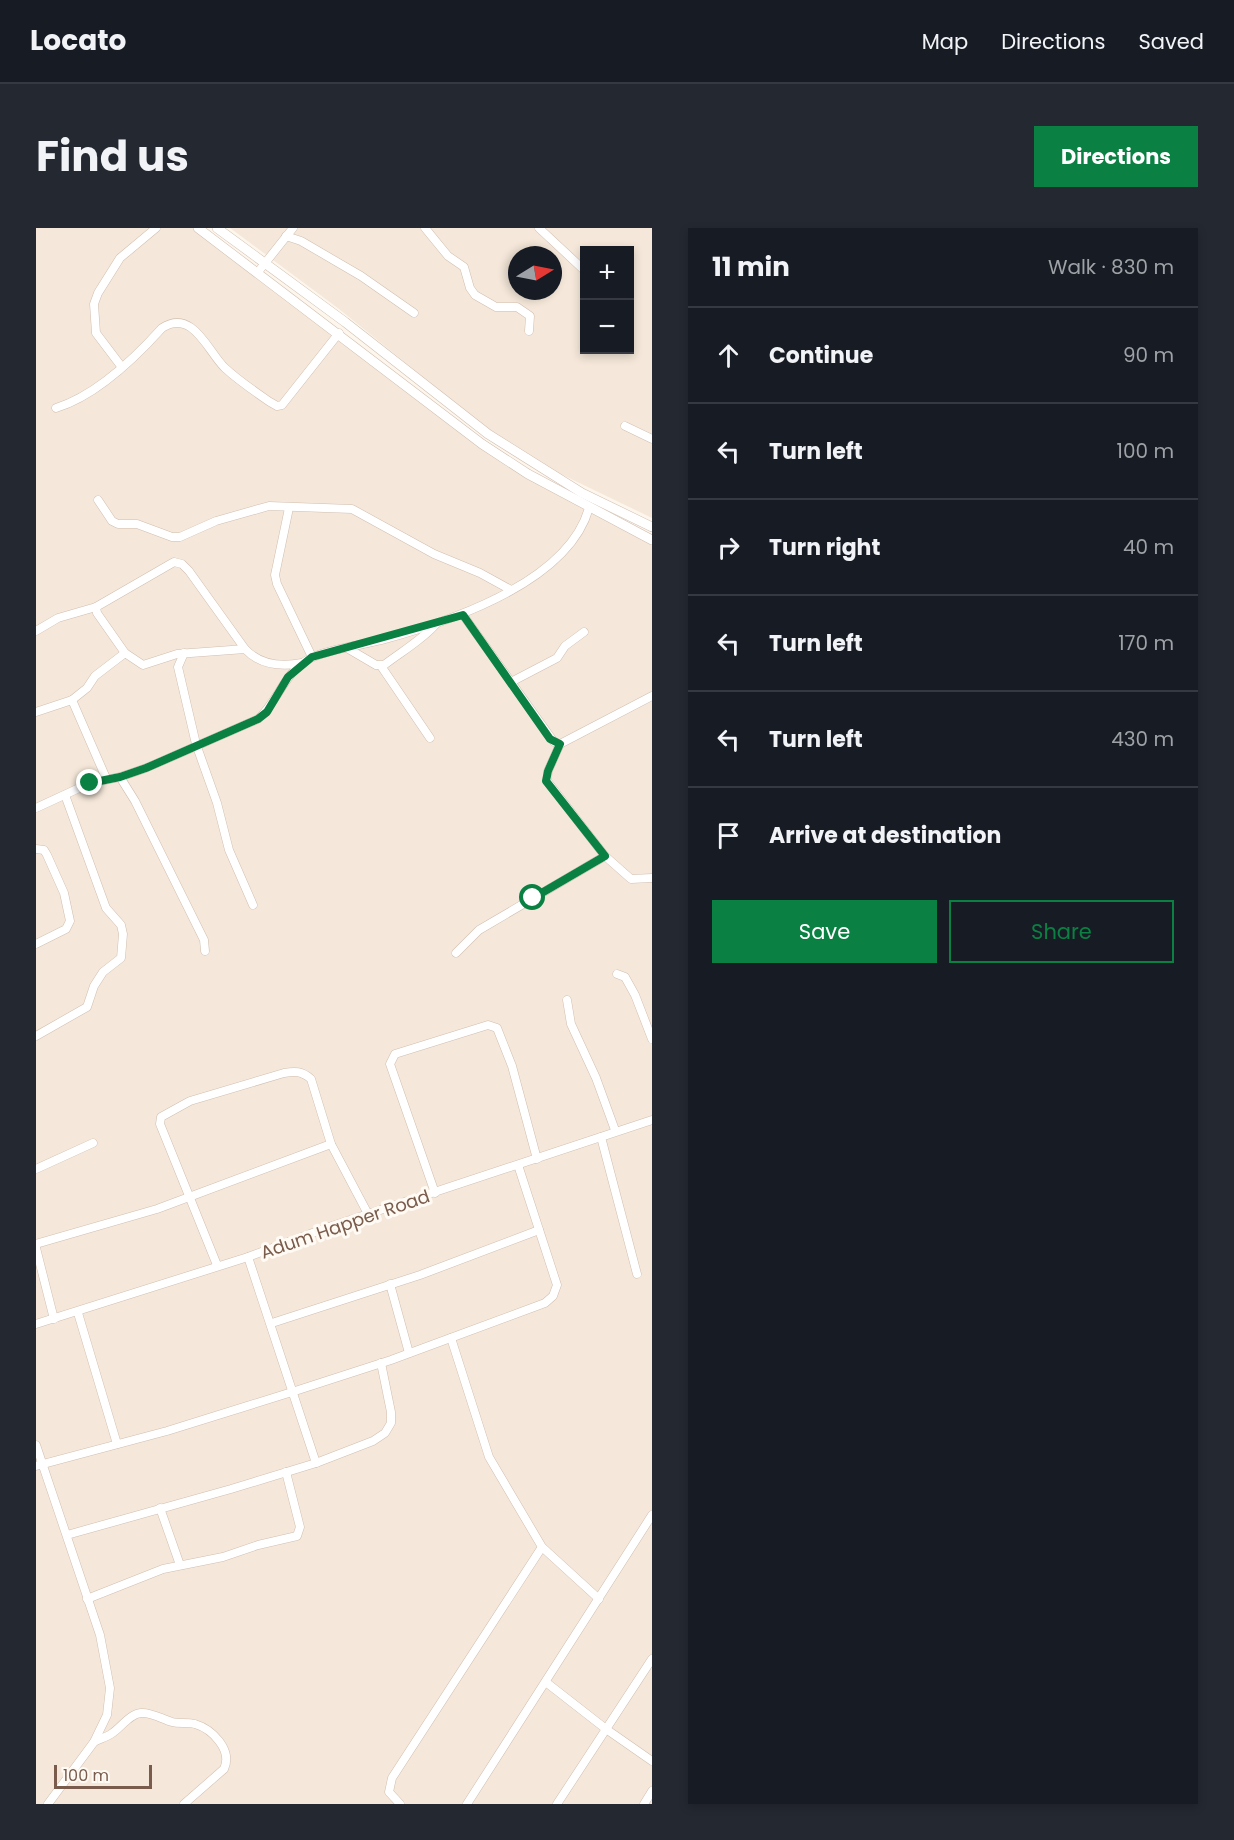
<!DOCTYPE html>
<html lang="en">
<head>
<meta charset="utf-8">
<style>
  :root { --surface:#171b24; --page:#242831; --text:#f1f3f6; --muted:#9ea1a6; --line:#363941; --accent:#0b8043 }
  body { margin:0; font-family:Poppins,sans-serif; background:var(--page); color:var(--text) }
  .controls { position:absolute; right:18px; top:18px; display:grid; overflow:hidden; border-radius:0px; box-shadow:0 3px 9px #0003 }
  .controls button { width:54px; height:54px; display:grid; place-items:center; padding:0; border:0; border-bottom:2px solid var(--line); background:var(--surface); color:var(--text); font:30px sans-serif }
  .compass { position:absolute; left:472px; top:18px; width:54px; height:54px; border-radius:50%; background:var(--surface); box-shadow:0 3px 9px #0003; rotate:80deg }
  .scale { position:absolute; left:18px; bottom:15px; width:98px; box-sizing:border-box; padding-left:6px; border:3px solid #7a5c4d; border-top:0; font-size:16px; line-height:21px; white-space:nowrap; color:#7a5c4d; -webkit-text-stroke:4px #fffaf3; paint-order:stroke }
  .stop { position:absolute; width:18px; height:18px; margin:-14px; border:4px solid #0b8043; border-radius:50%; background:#fff }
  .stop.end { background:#0b8043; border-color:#fff; box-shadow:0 2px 6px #0008 }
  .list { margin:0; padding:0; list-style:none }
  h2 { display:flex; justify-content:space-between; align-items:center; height:78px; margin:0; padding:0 24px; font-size:26px }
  h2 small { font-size:20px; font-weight:400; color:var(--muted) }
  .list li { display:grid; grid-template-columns:39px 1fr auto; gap:18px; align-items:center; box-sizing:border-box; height:96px; padding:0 24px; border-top:2px solid var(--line) }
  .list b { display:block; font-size:22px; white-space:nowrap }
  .list em { font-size:20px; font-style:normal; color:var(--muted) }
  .actions { display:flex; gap:12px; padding:18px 24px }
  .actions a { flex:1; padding:14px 0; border:2px solid var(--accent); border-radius:0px; text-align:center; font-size:21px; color:var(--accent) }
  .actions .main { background:var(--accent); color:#fff }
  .icon { flex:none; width:33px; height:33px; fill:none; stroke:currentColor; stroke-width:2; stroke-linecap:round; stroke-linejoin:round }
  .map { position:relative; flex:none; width:616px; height:1576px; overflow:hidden; border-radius:0px }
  header { display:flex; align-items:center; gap:36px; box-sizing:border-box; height:84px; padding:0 30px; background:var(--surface); border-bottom:2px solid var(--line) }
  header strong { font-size:28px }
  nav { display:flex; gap:33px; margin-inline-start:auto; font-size:21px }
  .intro { display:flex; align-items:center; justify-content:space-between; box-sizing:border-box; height:144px; padding:0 36px }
  h1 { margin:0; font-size:42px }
  .button { padding:15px 27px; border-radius:0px; background:var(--accent); color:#fff; font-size:21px; font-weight:700 }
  main { display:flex; gap:36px; padding:0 36px }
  aside { flex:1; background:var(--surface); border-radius:0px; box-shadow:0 3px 9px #0003 }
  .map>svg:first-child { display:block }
  .residential { fill:#f5e8da; fill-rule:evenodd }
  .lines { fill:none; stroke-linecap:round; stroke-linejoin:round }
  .minor-casing { stroke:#d1beb0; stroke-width:9 }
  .tertiary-casing { stroke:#d1beb0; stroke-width:10 }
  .minor { stroke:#fff; stroke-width:8 }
  .tertiary { stroke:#fff; stroke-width:9 }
  .route { stroke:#0b8043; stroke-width:8 }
  .labels { text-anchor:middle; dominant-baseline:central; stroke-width:6; stroke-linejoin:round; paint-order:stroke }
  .street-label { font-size:18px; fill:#7a5c4d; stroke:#fffaf3 }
</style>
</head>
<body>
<header>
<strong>Locato</strong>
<nav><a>Map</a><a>Directions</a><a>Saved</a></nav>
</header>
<div class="intro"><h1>Find us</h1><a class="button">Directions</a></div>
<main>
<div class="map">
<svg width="616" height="1576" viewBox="0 0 616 1576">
  <rect width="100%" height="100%" fill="#fdf6ec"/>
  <g class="residential">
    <path d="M0,0h157l289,221 44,28 126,63v1264h-616z"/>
    <path d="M194,0h422v290l-112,-54 -44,-28 -157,-127zM548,22h46v100h-46zM481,27h36v36h-36z"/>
  </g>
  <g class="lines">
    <defs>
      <g id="minor">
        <path d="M389,0l23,28 16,11 6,21 5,7 21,12h21l13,9 -1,15"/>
        <path d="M503,0l45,42"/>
        <path d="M250,8l15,5 60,35 53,37"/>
        <path d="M222,44l35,-44"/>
        <path d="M85,138l-25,-33 -2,-29 4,-11 22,-35 36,-30"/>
        <path d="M20,180c39,-12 79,-50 106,-80 31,-20 46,24 63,40 14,13 29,23 45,34l7,4 5,-1 57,-72"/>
        <path d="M589,198l27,13"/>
        <path d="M62,272l14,21 6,3h19l35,13h8l36,-16 53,-15 83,3 82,45 46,19 31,17"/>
        <path d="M253,280l-14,67 2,9 35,73"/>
        <path d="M427,387l91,127 6,2 92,-48"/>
        <path d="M0,403l22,-13 38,-11"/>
        <path d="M311,420l29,17h8c17,-13 38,-25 52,-41"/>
        <path d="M89,425l-28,-40 -1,-6 78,-45 8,2 7,7 56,78"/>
        <path d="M148,425l-6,14 18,77 21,59 12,47 24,55"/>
        <path d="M345,438l49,72"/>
        <path d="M475,454l46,-24 8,-12 19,-14"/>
        <path d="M36,472l34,78"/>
        <path d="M0,484l36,-12 15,-12 8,-12 30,-23 18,12 34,-11 68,-5c15,16 36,18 57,14"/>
        <path d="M524,516l-12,27 -1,10 58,75"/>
        <path d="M84,549l15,24 69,139 1,11"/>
        <path d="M0,580l54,-25 30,-6 26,-9 112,-49c20,-17 27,-49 53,-61 21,-10 48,-12 71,-18 66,-18 186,-57 207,-132"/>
        <path d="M0,621l8,1 3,5 17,38 6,28 -4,8 -30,15"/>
        <path d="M420,725l23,-23 126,-74 26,23 21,-1"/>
        <path d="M581,746l8,3 10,18 17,44"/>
        <path d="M531,772l4,24 25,54 19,52"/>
        <path d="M0,808l51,-29 7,-21 9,-14 18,-14 2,-24 -2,-9 -15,-17 -41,-113"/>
        <path d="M565,909l36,137"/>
        <path d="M0,941l57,-26"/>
        <path d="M399,965l-45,-129 5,-10 93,-29 9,3 15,38 25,93"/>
        <path d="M0,1016l121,-35 174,-65"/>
        <path d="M0,1020l18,71"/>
        <path d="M212,1029l68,206"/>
        <path d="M181,1037l-57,-141 1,-7 29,-16 94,-28c11,-2 18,-2 27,6l20,65 37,70"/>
        <path d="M354,1056l19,69"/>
        <path d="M42,1085l39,131"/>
        <path d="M236,1095l148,-48 119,-45"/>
        <path d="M0,1096l212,-67 78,-29 326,-108"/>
        <path d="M415,1110l38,119 53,90 57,52"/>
        <path d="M0,1217l64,190 10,53 -3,27 -13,27 -46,62"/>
        <path d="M0,1238l131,-35 125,-39 99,-32 154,-57 8,-7 4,-11 -39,-120"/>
        <path d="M124,1280l20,57"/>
        <path d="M31,1307l164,-46 85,-26 57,-22 12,-8 6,-10v-11l-10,-49"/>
        <path d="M51,1371l76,-30 60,-12 35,-12 39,-9 3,-9 -14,-55"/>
        <path d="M511,1455l59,46 46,32"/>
        <path d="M58,1514c6,-3 12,-5 17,-8 10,-6 18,-20 30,-21 10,-1 21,6 31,9 7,2 15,0 23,2 17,5 38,26 29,45l-40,35"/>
        <path d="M364,1576l-11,-12 3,-14 150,-231"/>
        <path d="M431,1576l185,-289"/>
        <path d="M521,1576l95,-145"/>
        <path d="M608,1576l8,-13"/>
      </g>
      <g id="tertiary">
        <path d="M162,0l284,216 46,30 124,66"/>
        <path d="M181,0l128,94 143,112 94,59 70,34"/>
      </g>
    </defs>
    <use href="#minor" class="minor-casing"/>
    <use href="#tertiary" class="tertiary-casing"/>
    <use href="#minor" class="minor"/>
    <use href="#tertiary" class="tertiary"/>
  </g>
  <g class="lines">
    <path class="route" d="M54,555l30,-6 26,-9 112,-49 9,-7 21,-35 24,-20 151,-42 87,124 10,5 -12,27 -2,10 59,75 -72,42"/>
  </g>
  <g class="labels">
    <g class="street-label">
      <text transform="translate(309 996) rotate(-19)">Adum Happer Road</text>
    </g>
  </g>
</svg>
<div class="controls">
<button>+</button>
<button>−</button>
</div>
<svg class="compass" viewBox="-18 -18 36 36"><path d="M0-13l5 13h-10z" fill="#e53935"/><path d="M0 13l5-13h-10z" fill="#9ea1a6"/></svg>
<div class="scale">100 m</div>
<div class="stop" style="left:497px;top:670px"></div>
<div class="stop end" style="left:54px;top:555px"></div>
</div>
<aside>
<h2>11 min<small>Walk · 830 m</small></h2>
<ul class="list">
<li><svg class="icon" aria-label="ahead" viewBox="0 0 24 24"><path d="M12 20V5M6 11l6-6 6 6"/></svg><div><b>Continue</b></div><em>90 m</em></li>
<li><svg class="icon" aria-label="left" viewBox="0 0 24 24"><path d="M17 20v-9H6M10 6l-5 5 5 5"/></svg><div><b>Turn left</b></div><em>100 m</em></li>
<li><svg class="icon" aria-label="right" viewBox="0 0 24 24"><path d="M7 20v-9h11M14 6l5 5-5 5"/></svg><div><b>Turn right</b></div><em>40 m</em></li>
<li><svg class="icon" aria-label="left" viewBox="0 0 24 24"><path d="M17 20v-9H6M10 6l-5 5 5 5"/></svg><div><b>Turn left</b></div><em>170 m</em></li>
<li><svg class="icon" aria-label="left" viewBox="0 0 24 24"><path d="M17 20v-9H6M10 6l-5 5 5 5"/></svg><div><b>Turn left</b></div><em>430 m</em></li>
<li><svg class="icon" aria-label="arrive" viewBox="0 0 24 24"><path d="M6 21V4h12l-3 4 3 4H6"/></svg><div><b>Arrive at destination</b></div></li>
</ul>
<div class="actions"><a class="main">Save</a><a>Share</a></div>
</aside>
</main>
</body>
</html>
